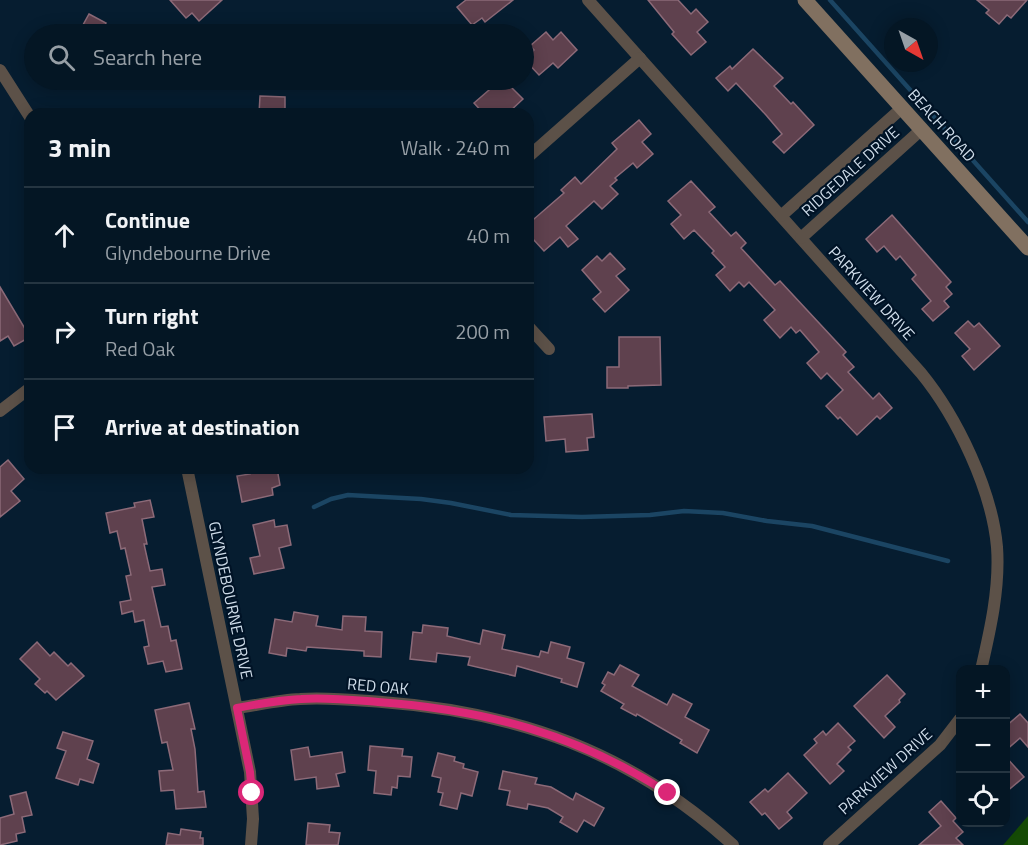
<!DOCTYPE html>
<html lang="en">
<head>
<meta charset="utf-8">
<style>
  :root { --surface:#041624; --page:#122331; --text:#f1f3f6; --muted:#979fa6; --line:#253541 }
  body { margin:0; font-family:"Titillium Web",sans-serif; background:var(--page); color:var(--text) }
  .controls { position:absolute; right:18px; bottom:18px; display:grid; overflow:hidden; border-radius:12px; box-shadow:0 3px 15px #0003 }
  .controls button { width:54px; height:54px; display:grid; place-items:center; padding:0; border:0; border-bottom:2px solid var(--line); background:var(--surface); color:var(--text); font:30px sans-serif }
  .compass { position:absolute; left:884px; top:18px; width:54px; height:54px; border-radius:50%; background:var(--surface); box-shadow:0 3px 15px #0003; rotate:140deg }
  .stop { position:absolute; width:18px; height:18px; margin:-14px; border:4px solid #db2777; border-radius:50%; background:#fff }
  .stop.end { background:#db2777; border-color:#fff; box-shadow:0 2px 6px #0008 }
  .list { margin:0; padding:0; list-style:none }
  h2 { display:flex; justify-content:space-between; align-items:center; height:78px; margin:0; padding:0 24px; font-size:26px }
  h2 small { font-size:20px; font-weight:400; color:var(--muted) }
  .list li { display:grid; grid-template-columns:39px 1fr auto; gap:18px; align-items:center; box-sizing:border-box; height:96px; padding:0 24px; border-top:2px solid var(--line) }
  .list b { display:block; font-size:22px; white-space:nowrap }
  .list p { margin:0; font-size:20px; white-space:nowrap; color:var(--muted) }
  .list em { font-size:20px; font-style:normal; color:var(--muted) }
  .icon { flex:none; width:33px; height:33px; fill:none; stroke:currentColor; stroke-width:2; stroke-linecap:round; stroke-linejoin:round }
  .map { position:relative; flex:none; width:1028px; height:845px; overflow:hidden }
  .search { position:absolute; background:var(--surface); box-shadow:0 3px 15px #0003; left:24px; top:24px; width:510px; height:66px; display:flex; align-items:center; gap:15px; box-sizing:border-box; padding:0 21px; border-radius:33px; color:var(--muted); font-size:22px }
  .panel { position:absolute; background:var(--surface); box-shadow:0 3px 15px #0003; left:24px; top:108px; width:510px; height:366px; border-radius:18px }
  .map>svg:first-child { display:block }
  .green { fill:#154a05 }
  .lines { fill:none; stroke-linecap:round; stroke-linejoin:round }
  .stream { stroke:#1b4563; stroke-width:4.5 }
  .building { fill:#5f414e; stroke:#8c6a78; stroke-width:1.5 }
  .street { stroke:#5c5148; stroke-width:12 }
  .secondary { stroke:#817060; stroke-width:15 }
  .route { stroke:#db2777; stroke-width:8 }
  .labels { text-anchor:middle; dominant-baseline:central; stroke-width:4.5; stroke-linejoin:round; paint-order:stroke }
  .street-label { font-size:16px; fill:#cedce9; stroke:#001326 }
</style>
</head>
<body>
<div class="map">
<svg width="1028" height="845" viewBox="0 0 1028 845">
  <rect width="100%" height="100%" fill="#061d30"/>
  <path class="green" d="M1028,816v29h-25l1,-1z"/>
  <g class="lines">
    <g class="stream">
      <path d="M830,0l198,222"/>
      <path d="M314,507l17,-8 17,-4 73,4 30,4 60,12 71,2 68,-2 34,-4 39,2 44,8 45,5 136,35"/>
    </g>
  </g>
  <g class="building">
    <path d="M170,0h52l-23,21 -7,-8 -6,5z"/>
    <path d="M466,0h47l-28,22 -3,-4 -10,7 -15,-18z"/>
    <path d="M648,0h30l13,14 5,-5 12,13 -11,10 9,10 -15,13 -19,-21 2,-2z"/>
    <path d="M977,0h50l-16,18 -4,-3 -8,9 -13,-11 3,-3z"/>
    <path d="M89,14l17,9 -6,11h-22z"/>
    <path d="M546,32l7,8 8,-8 16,18 -19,18 -5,-5 -14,12 -15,-16 10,-9 -4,-4z"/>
    <path d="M753,49l30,29 -9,8 17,18 2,-2 21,23 -30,28 -11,-11 9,-8 -16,-19 -30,-32 -8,8 -12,-13 14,-12 2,3z"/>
    <path d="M496,80h8l19,19 -16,15h-23l-10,-11 15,-13 -2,-2z"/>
    <path d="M260,96l25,1v17h-26z"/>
    <path d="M639,120l12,14 -9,8 11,12 -16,14 -4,-5 -18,15 2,2 -7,6 8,8 -16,15 -8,-8 -28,25 12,13 -10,8 -8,-10 -16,14 -11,-12 -5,5v-33l6,8 30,-26 -3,-3 14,-13 6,7 36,-35 -5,-6z"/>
    <path d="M691,181l24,26 -6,5 22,24 5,-4 10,11 -5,5 34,37 5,-4 66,71 -3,3 11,12 -6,5 25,27 6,-6 13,15 -12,11 -3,-3 -20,19 -17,-18 -2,2 -12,-13 17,-16 -16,-17 -6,6 -14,-16 12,-11 -19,-22 -4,3 -5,-6 -11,11 -16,-18 11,-10 -26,-28 -5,5 -5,-5 -9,9 -14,-16 9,-8 -13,-14 2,-2 -20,-21 -10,9 -13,-15 10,-9 -13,-14z"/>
    <path d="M892,215l59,67 -5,5 6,7 -8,7 5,6 -16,14 -11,-12 9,-8 -19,-22 4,-4 -16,-19 -4,4 -12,-14 -7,6 -11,-13z"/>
    <path d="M610,253l15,16 -9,7 13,14 -24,22 -12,-13 8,-7 -19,-22 15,-14 5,5z"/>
    <path d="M0,287l30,50 -16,9 -6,-10 -8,5z"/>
    <path d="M968,321l6,6 5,-4 21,23 -26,24 -12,-14 8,-7 -15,-16z"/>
    <path d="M619,337h41l1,48 -33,1v2h-21v-21h12z"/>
    <path d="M592,414l2,23 -7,1 1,12 -22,2 -1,-13 -19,2 -2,-24z"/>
    <path d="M8,460l16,19 -13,12 9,10 -20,16v-50z"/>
    <path d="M248,468h29l3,17 -8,3 1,7 -31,7 -5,-26 13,-2z"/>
    <path d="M150,500l4,17 -12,2 5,25h-3l6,27 12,-2 3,16 -13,2 9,40 7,-1 3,15 5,-1 6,29 -16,3 -3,-11 -15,3 -4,-17 5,-1 -5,-26 -9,2 -2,-11 -11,3 -2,-12 11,-2 -5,-24 5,-1 -6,-27 -4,1 -4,-18 -7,2 -4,-20 29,-6 -1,-4z"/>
    <path d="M274,520l1,7 12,-2 4,20 -12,3 5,20 -30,6 -4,-16 10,-2 -7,-31z"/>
    <path d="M294,612l24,4 -2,10 26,4 1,-14 23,1 -1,14 17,1 -1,25 -17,-1v-5l-57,-4 -1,4 -19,-3 -1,8 -17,-3 6,-34 17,3z"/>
    <path d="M423,625l25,3 -1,8 33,8 3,-14 22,5 -3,14 37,8 2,-6 7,2 3,-11 19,5 -3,11 17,5 -7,24 -16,-5 1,-3 -45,-13 -2,10 -47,-11 2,-8 -33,-4 -1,9 -26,-3 3,-27 9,1z"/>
    <path d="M37,642l13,14 4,-4 14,14 3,-3 13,13 -28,24 -9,-9 -2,2 -10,-9 5,-5 -20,-20z"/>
    <path d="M620,665l19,10 -7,11 35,19 6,-11 19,10 -7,13 24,13 -12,23 -17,-10 2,-3 -45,-26 -1,2 -15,-8 3,-4 -23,-13 4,-6 -3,-2 6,-11 6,3z"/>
    <path d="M887,675l18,19 -6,6 1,2 -15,14 10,11 -11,11 -30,-32z"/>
    <path d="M189,703l6,26h-4l4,20 3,43 6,-1 2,16 -30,2 -2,-19 -13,1 -2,-20 14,-1 -6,-28 -5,1 -7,-33z"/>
    <path d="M1020,714l8,9v24l-8,-9 -15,13v-24z"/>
    <path d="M838,723l17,18 -7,6 3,3 -14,14 7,7 -14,13 -26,-29 13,-12 -3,-4 9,-8 3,4z"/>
    <path d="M63,732l30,9 -6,18 12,5 -6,19 -13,-4 -2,6 -22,-7 10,-27 -9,-3z"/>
    <path d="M370,746l33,3 -1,7 10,1 -2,20 -12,-1 -1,12 -5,-1 -1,8 -17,-2 2,-22 -8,-1z"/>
    <path d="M308,747l2,10 32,-5 3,20 -9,2 3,12 -22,3 -1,-12 -21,3 -4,-30z"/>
    <path d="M438,753l17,4 -1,4 10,3 -1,4 15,4 -6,24 -11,-3 -4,16 -17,-4 3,-12 -5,-1 3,-14 -9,-2z"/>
    <path d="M1005,756l19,21 -19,16z"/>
    <path d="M503,771l34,7 -2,6 16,3 22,13 3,-7 28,15 -10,18 -10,-6 -7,12 -17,-10 3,-5 -15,-9 -20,-4 -1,5 -20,-4 3,-14 -11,-2z"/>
    <path d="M788,773l19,20 -20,19 5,6 -13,11 -14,-16 -3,2 -12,-13 15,-13 3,3z"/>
    <path d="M26,792l6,23 -10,2 3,15 -9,2 1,7 -17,4v-27l14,-4 -4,-18z"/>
    <path d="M941,801l15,17 -3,3 10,11 -7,6 7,7h-44l22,-19 -12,-14z"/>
    <path d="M308,823l22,2 -1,7 11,1 -2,12h-32z"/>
    <path d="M181,829l20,3 -1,6h3v7h-37l2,-12 12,2z"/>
  </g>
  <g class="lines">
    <g class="street">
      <path d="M588,0l333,373c36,44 71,117 76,174 3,41 -7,84 -16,123"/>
      <path d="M0,70l30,47"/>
      <path d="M528,157l112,-99"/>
      <path d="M781,216l121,-108"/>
      <path d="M801,238l121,-109"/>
      <path d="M528,326l21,23"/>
      <path d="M0,411l30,-23"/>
      <path d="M187,468l63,304 3,47 -2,26"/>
      <path d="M237,708c21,-3 42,-8 63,-9 27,-2 55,1 82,3 136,10 249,50 351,143"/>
      <path d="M829,845l111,-100 20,-26"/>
    </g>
    <path class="secondary" d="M805,0l223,248"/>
  </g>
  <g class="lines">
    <path class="route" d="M252,793l-2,-21 -13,-64c21,-4 42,-8 64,-9 25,-2 52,1 77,3 109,8 198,32 290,91"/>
  </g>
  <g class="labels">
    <g class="street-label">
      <text transform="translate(942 125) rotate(48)">BEACH ROAD</text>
      <text transform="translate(850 171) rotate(-42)">RIDGEDALE DRIVE</text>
      <text transform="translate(872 293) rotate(48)">PARKVIEW DRIVE</text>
      <text transform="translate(231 600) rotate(78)">GLYNDEBOURNE DRIVE</text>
      <text transform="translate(378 686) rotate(5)">RED OAK</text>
      <text transform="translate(885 771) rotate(-42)">PARKVIEW DRIVE</text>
    </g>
  </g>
</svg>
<div class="controls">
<button>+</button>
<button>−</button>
<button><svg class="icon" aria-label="locate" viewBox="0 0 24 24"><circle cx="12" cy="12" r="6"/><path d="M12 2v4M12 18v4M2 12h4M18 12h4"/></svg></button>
</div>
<svg class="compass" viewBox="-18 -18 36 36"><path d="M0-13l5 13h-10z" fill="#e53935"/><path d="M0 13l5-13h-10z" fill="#979fa6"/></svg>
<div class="stop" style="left:252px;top:793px"></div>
<div class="stop end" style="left:668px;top:793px"></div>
<div class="search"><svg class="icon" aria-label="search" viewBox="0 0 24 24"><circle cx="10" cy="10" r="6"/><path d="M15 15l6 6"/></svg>Search here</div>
<section class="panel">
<h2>3 min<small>Walk · 240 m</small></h2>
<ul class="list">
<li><svg class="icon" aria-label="ahead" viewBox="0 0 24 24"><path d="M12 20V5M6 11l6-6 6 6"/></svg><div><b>Continue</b><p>Glyndebourne Drive</p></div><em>40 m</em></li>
<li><svg class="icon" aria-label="right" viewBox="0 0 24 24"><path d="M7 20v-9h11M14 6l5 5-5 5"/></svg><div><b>Turn right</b><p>Red Oak</p></div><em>200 m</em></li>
<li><svg class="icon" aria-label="arrive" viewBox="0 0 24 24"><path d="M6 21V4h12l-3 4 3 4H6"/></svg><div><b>Arrive at destination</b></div></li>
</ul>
</section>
</div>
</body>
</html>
